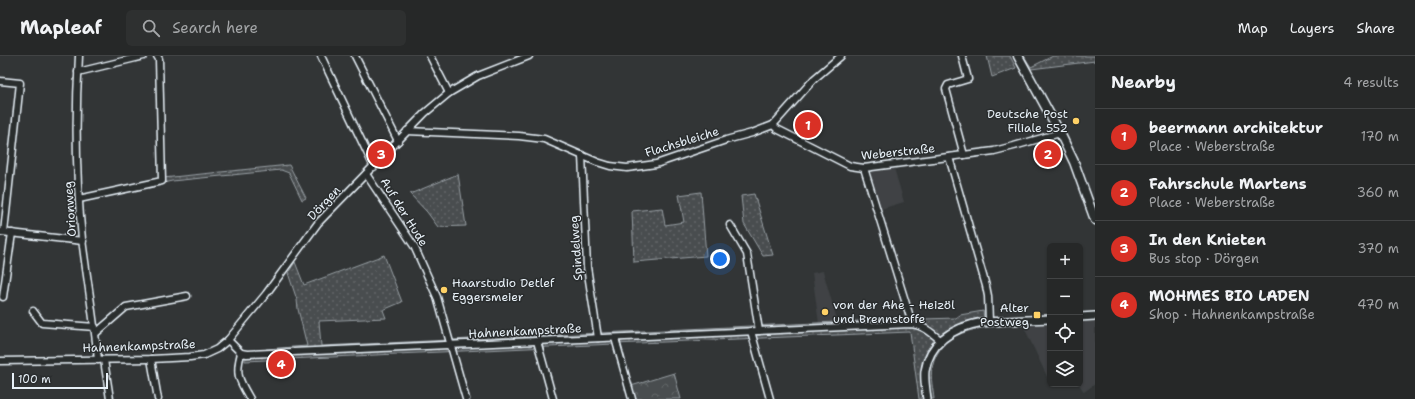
<!DOCTYPE html>
<html lang="en">
<head>
<meta charset="utf-8">
<style>
  :root { --surface:#262828; --page:#2e3030; --text:#f1f3f6; --muted:#a4a6a8; --line:#424445; --accent:#d93025 }
  body { margin:0; font-family:"Shantell Sans",sans-serif; background:var(--page); color:var(--text) }
  .controls { position:absolute; right:12px; bottom:12px; display:grid; overflow:hidden; border-radius:6px; box-shadow:0 1px 3px #0004 }
  .controls button { width:36px; height:36px; display:grid; place-items:center; padding:0; border:0; border-bottom:1px solid var(--line); background:var(--surface); color:var(--text); font:20px sans-serif }
  .scale { position:absolute; left:12px; bottom:10px; width:96px; box-sizing:border-box; padding-left:4px; border:2px solid #e8f1f8; border-top:0; font-size:11px; line-height:14px; white-space:nowrap; color:#e8f1f8; -webkit-text-stroke:3px #2a2d2e; paint-order:stroke }
  .you { position:absolute; left:720px; top:203px; width:14px; height:14px; margin:-10px; border:3px solid #fff; border-radius:50%; background:#1a73e8; box-shadow:0 0 0 6px #1a73e833 }
  .badge { display:grid; place-items:center; width:26px; height:26px; border-radius:50%; background:var(--accent); color:#fff; font-size:13px; font-weight:700 }
  .pin { position:absolute; translate:-50% -50%; border:2px solid #fff; box-shadow:0 1px 4px #0006 }
  .list { margin:0; padding:0; list-style:none }
  h2 { display:flex; justify-content:space-between; align-items:center; height:52px; margin:0; padding:0 16px; font-size:17px }
  h2 small { font-size:13px; font-weight:400; color:var(--muted) }
  .list li { display:grid; grid-template-columns:26px 1fr auto; gap:12px; align-items:center; box-sizing:border-box; height:56px; padding:0 16px; border-top:1px solid var(--line) }
  .list b { display:block; font-size:15px; white-space:nowrap }
  .list p { margin:0; font-size:13px; white-space:nowrap; color:var(--muted) }
  .list em { font-size:13px; font-style:normal; color:var(--muted) }
  .icon { flex:none; width:22px; height:22px; fill:none; stroke:currentColor; stroke-width:2; stroke-linecap:round; stroke-linejoin:round }
  .map { position:relative; flex:none; width:1095px; height:343px; overflow:hidden }
  header { display:flex; align-items:center; gap:24px; box-sizing:border-box; height:56px; padding:0 20px; background:var(--surface); border-bottom:1px solid var(--line) }
  header strong { font-size:19px }
  nav { display:flex; gap:22px; margin-inline-start:auto; font-size:14px }
  .search { width:280px; height:36px; background:var(--page); display:flex; align-items:center; gap:10px; box-sizing:border-box; padding:0 14px; border-radius:6px; color:var(--muted); font-size:15px }
  main { display:flex }
  aside { flex:1; background:var(--surface) }
  .map>svg:first-child { display:block }
  .built { fill:#3f4244 }
  .grass { fill:url(#grass-dots); stroke:#989fa4 }
  .park { fill:url(#park-crowns); stroke:#989fa4 }
  .lines { fill:none; stroke-linecap:round; stroke-linejoin:round }
  .minor-casing { stroke:#e8f1f8; stroke-width:9 }
  .tertiary-casing { stroke:#e8f1f8; stroke-width:10 }
  .secondary-casing { stroke:#e8f1f8; stroke-width:11 }
  .minor { stroke:#2a2d2e; stroke-width:6 }
  .tertiary { stroke:#2a2d2e; stroke-width:7 }
  .secondary { stroke:#2a2d2e; stroke-width:8 }
  .poi-dot { fill:#ffd166; stroke:#2a2d2e; stroke-width:1.5 }
  .labels { text-anchor:middle; dominant-baseline:central; stroke-width:3; stroke-linejoin:round; paint-order:stroke }
  .poi-label { font-size:12px; fill:#e8f1f8; stroke:#2a2d2e; text-anchor:end }
  .street-label { font-size:12px; fill:#e8f1f8; stroke:#2a2d2e }
</style>
</head>
<body>
<header>
<strong>Mapleaf</strong>
<div class="search"><svg class="icon" aria-label="search" viewBox="0 0 24 24"><circle cx="10" cy="10" r="6"/><path d="M15 15l6 6"/></svg>Search here</div>
<nav><a>Map</a><a>Layers</a><a>Share</a></nav>
</header>
<main>
<div class="map">
<svg width="1095" height="343" viewBox="0 0 1095 343">
  <defs>
    <pattern id="grass-dots" width="8" height="8" patternUnits="userSpaceOnUse"><rect width="8" height="8" fill="#494d4f"/><path d="M2 2h.1M6 6h.1" fill="none" stroke="#636769" stroke-width="1.8" stroke-linecap="round"/></pattern>
    <pattern id="park-crowns" width="20" height="18" patternUnits="userSpaceOnUse"><rect width="20" height="18" fill="#494d4f"/><path d="M2 6a3 3 0 1 1 6 0M12 15a3 3 0 1 1 6 0" fill="none" stroke="#636769"/></pattern>
  </defs>
  <rect width="100%" height="100%" fill="#323536"/>
  <filter id="ink" filterUnits="userSpaceOnUse"><feTurbulence type="fractalNoise" baseFrequency=".025" numOctaves="2"/><feDisplacementMap in="SourceGraphic" scale="8" xChannelSelector="R" yChannelSelector="G"/><feConvolveMatrix kernelMatrix="1 2 1 2 8 2 1 2 1" color-interpolation-filters="sRGB"/></filter>
  <g filter="url(#ink)">
    <g class="built">
      <path d="M894,112l10,34 -30,9 -12,-39z"/>
      <path d="M823,215l15,52 -19,1 -7,-51z"/>
      <path d="M1095,259v69l-11,8 -5,-8h1v-66z"/>
      <path d="M1022,263h28v64l-27,-58z"/>
      <path d="M286,302l2,6 -16,5 -2,-10z"/>
    </g>
    <g class="grass">
      <path d="M987,0h23l6,12 -24,9z"/>
      <path d="M1024,0l7,11 22,-11h42v5l-64,8z"/>
      <path d="M289,109l17,33 -4,2 -13,-27 -8,-3 -109,11 -9,2v-5z"/>
      <path d="M458,118l8,52 -28,1 -11,-15 -17,-18z"/>
      <path d="M701,136l5,64 -72,6 -2,-51 30,-3 3,17 19,-3 -5,-27z"/>
      <path d="M754,138l19,61 -10,1 -19,-32 -3,-28z"/>
      <path d="M384,199l18,47 -19,8 3,8 -67,3 2,25 537,-25 98,-3 4,-3 23,-4 1,8h38l1,6c-34,2 -82,0 -91,43 -2,10 1,21 2,31h-15l-9,-67 -296,12 -369,17v-8l21,-1v-3l41,-3 -9,-37 -1,-9 -9,-27 7,-11 9,23z"/>
    </g>
    <path class="park" d="M674,317l7,26h-47l-3,-13z"/>
    <g class="lines">
      <defs>
        <g id="minor">
          <path d="M79,0c-4,61 -3,122 3,183 5,40 12,80 16,121"/>
          <path d="M321,0l53,111"/>
          <path d="M355,0l43,85"/>
          <path d="M430,0l19,37"/>
          <path d="M962,0l6,23 -20,6 -2,4 18,66"/>
          <path d="M78,16l66,-16"/>
          <path d="M0,25l20,2 -16,149"/>
          <path d="M773,69l4,4 73,37 14,2 130,-17 20,-5 46,-13"/>
          <path d="M407,75l112,5 25,3 53,23 13,4 17,2 29,-4 70,-24 26,-7 21,-8 41,-46 27,-23"/>
          <path d="M582,99l5,112 11,71"/>
          <path d="M949,101l37,129 2,10 1,25"/>
          <path d="M864,112l47,152 -1,4"/>
          <path d="M366,118l48,72 23,51 29,102"/>
          <path d="M79,143l83,-18 -3,-122 -2,-3"/>
          <path d="M730,169l17,29 12,77"/>
          <path d="M1,176l82,9"/>
          <path d="M3,241l9,-64"/>
          <path d="M33,255l9,12 53,4"/>
          <path d="M751,275l19,68"/>
          <path d="M96,277l30,-26 61,-11"/>
          <path d="M615,282l17,61"/>
          <path d="M228,284l13,13 6,1 663,-30c13,1 21,8 30,16"/>
          <path d="M537,285l16,58"/>
          <path d="M241,297c-6,22 -2,27 9,46"/>
          <path d="M151,303l7,40"/>
          <path d="M104,304l6,39"/>
          <path d="M0,305l151,-2 39,-2 14,-2 13,-6 11,-9 38,-46 52,-71 107,-110 24,-20 29,-17 51,-20"/>
        </g>
        <g id="tertiary">
          <path d="M1080,261l15,-1"/>
          <path d="M927,343c-1,-9 -3,-19 -2,-28 5,-31 30,-44 58,-49l67,-3"/>
        </g>
        <path id="secondary" d="M1018,0l42,77 14,29 21,58"/>
      </defs>
      <use href="#minor" class="minor-casing"/>
      <use href="#tertiary" class="tertiary-casing"/>
      <use href="#secondary" class="secondary-casing"/>
      <use href="#minor" class="minor"/>
      <use href="#tertiary" class="tertiary"/>
      <use href="#secondary" class="secondary"/>
    </g>
  </g>
  <g class="poi-dot">
    <circle cx="1076" cy="65" r="4"/>
    <circle cx="444" cy="234" r="4"/>
    <circle cx="825" cy="256" r="4"/>
    <rect x="1033" y="255" width="8" height="8" rx="2"/>
  </g>
  <g class="labels">
    <g class="poi-label">
      <text x="1068" y="58">Deutsche Post<tspan x="1068" dy="14">Filiale 552</tspan></text>
      <text x="452" y="227" text-anchor="start">Haarstudio Detlef<tspan x="452" dy="14">Eggersmeier</tspan></text>
      <text x="833" y="249" text-anchor="start">von der Ahe - Heizöl<tspan x="833" dy="14">und Brennstoffe</tspan></text>
      <text x="1029" y="252">Alter<tspan x="1029" dy="14">Postweg</tspan></text>
    </g>
    <g class="street-label">
      <text transform="translate(682 86) rotate(-17)">Flachsbleiche</text>
      <text transform="translate(898 96) rotate(-6)">Weberstraße</text>
      <text transform="translate(324 147) rotate(-47)">Dörgen</text>
      <text transform="translate(70 153) rotate(-94)">Orionweg</text>
      <text transform="translate(404 156) rotate(58)">Auf der Hude</text>
      <text transform="translate(576 192) rotate(-94)">Spindelweg</text>
      <text transform="translate(525 275) rotate(-3)">Hahnenkampstraße</text>
      <text transform="translate(139 290) rotate(-2)">Hahnenkampstraße</text>
    </g>
  </g>
</svg>
<div class="controls">
<button>+</button>
<button>−</button>
<button><svg class="icon" aria-label="locate" viewBox="0 0 24 24"><circle cx="12" cy="12" r="6"/><path d="M12 2v4M12 18v4M2 12h4M18 12h4"/></svg></button>
<button><svg class="icon" aria-label="layers" viewBox="0 0 24 24"><path d="M12 4l9 5-9 5-9-5zM3 14l9 5 9-5"/></svg></button>
</div>
<div class="scale">100 m</div>
<div class="you"></div>
<div class="pin badge" style="left:808px;top:69px">1</div>
<div class="pin badge" style="left:1048px;top:98px">2</div>
<div class="pin badge" style="left:381px;top:98px">3</div>
<div class="pin badge" style="left:281px;top:308px">4</div>
</div>
<aside>
<h2>Nearby<small>4 results</small></h2>
<ul class="list">
<li><span class="badge">1</span><div><b>beermann architektur</b><p>Place · Weberstraße</p></div><em>170 m</em></li>
<li><span class="badge">2</span><div><b>Fahrschule Martens</b><p>Place · Weberstraße</p></div><em>360 m</em></li>
<li><span class="badge">3</span><div><b>In den Knieten</b><p>Bus stop · Dörgen</p></div><em>370 m</em></li>
<li><span class="badge">4</span><div><b>MOHMES BIO LADEN</b><p>Shop · Hahnenkampstraße</p></div><em>470 m</em></li>
</ul>
</aside>
</main>
</body>
</html>
